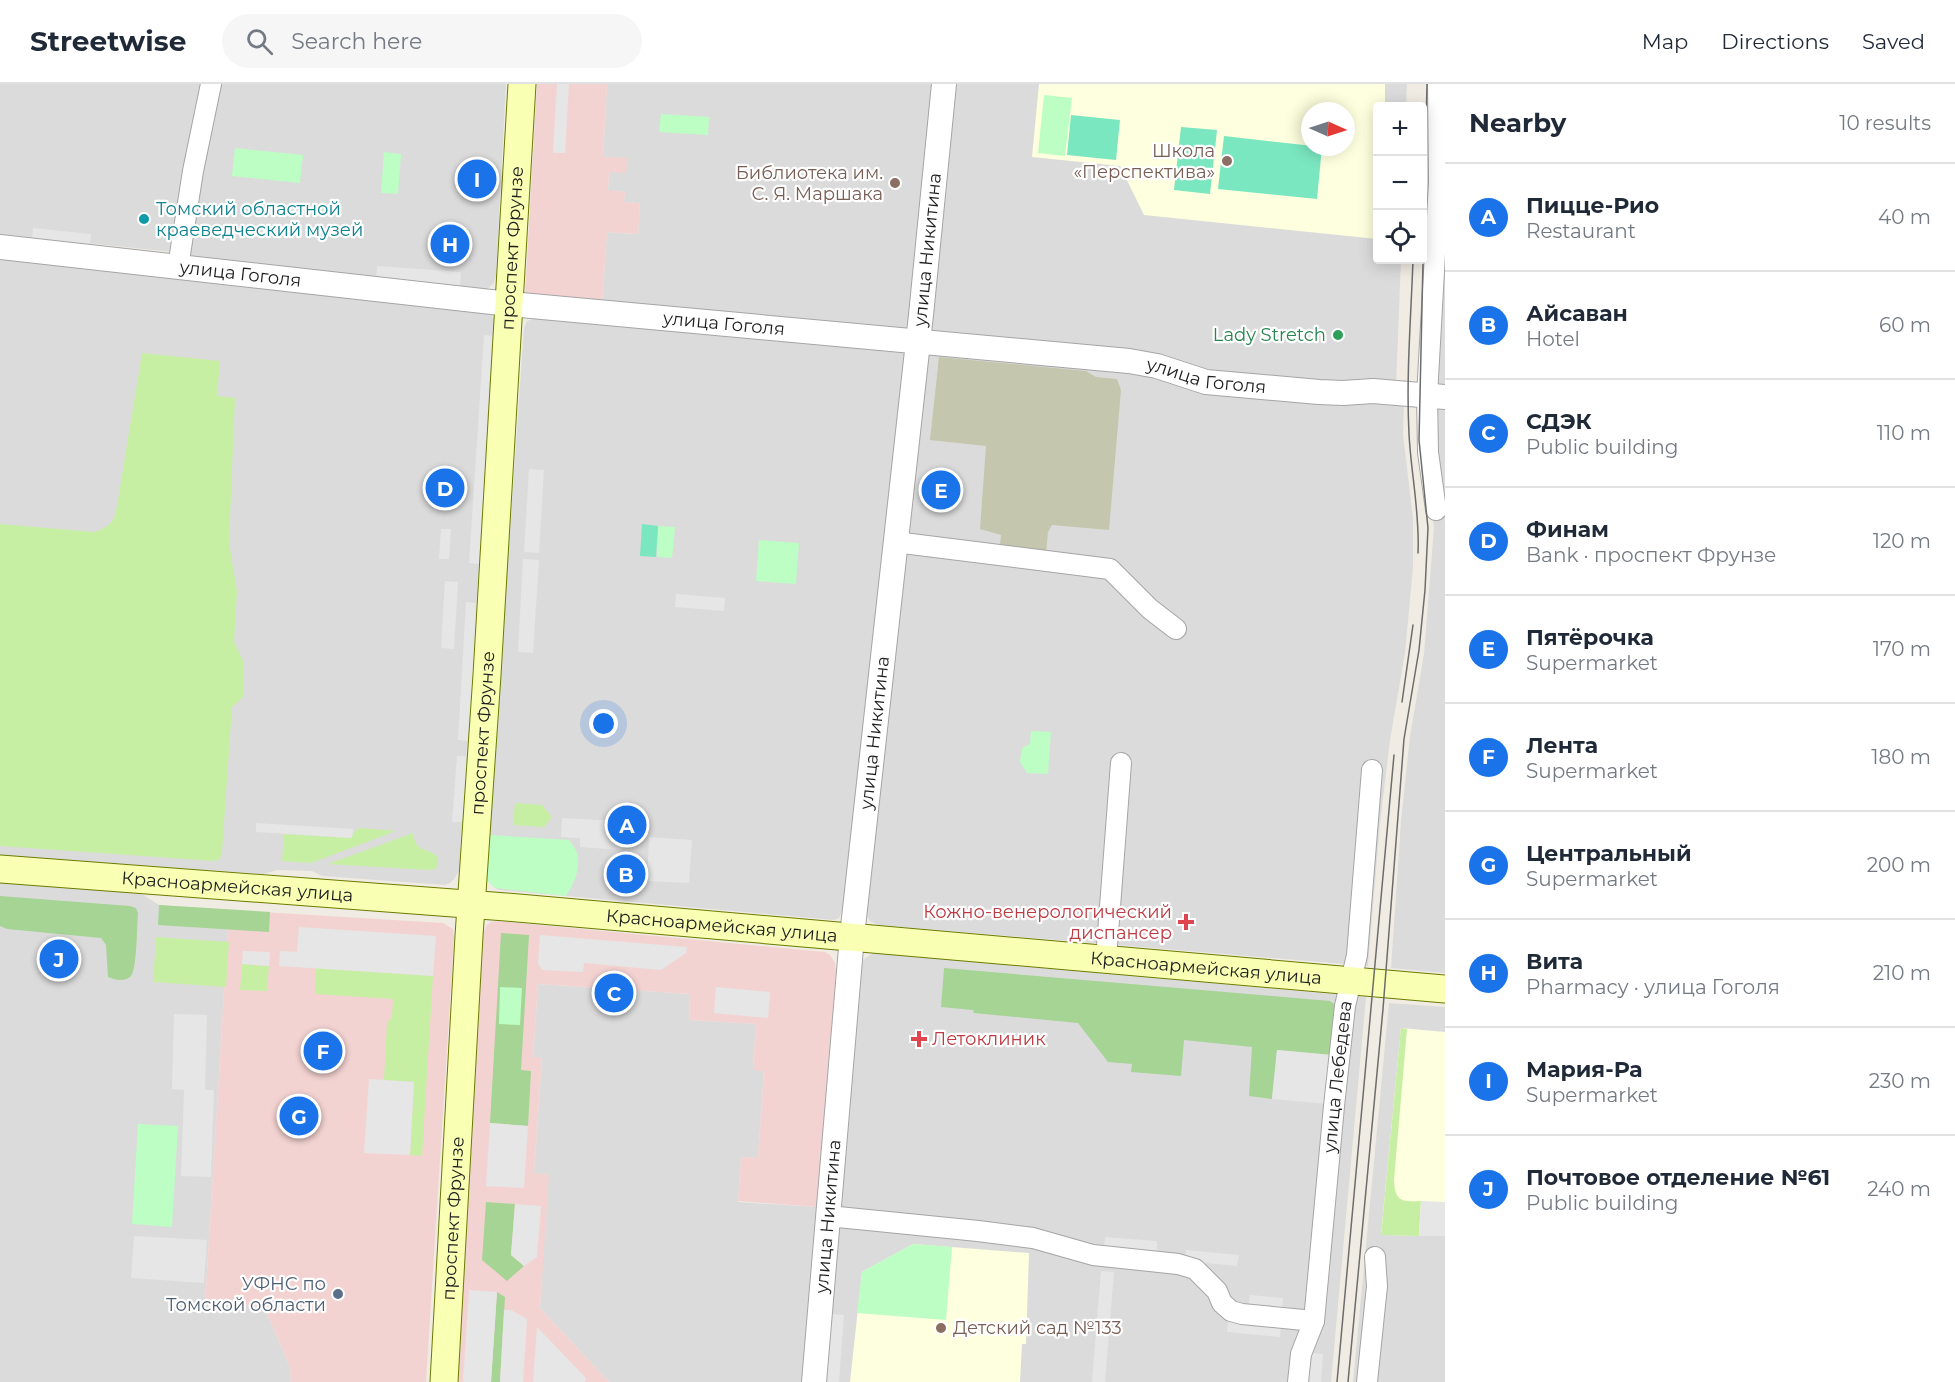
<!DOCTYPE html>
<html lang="en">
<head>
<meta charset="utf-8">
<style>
  :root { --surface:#fff; --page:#f6f6f7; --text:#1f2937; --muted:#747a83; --line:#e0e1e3; --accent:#1a73e8 }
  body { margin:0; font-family:Montserrat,sans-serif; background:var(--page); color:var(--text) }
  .controls { position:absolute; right:18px; top:18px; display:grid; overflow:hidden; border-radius:6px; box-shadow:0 3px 15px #0003 }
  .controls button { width:54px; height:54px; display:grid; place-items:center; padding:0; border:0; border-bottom:2px solid var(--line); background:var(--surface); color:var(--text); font:30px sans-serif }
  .compass { position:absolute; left:1301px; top:18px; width:54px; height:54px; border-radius:50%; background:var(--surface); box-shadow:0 3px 15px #0003; rotate:93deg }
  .you { position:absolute; left:604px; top:640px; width:21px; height:21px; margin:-15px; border:4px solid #fff; border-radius:50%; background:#1a73e8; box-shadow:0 0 0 9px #1a73e833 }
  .badge { display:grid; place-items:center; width:39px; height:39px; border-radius:50%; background:var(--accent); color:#fff; font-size:20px; font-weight:700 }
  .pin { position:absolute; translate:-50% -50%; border:3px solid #fff; box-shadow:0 2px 6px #0006 }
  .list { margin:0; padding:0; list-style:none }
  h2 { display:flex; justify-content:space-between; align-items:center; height:78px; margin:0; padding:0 24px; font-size:26px }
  h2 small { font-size:20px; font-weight:400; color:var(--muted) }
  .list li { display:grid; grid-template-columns:39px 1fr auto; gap:18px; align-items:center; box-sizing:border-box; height:108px; padding:0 24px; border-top:2px solid var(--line) }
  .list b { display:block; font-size:22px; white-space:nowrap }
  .list p { margin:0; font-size:20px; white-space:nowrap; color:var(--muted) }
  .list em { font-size:20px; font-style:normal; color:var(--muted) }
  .icon { flex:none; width:33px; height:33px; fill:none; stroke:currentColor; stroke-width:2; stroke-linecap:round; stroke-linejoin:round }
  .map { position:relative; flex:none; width:1445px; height:1298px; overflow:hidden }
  header { display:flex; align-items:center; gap:36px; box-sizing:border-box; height:84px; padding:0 30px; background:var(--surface); border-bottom:2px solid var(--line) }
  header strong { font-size:28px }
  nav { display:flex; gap:33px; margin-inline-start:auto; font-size:21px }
  .search { width:420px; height:54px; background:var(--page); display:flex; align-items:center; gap:15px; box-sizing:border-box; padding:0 21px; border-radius:33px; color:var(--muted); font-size:22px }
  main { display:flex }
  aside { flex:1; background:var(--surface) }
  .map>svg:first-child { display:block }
  .residential { fill:#dcdbdb; fill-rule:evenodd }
  .commercial { fill:#f3d3d1 }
  .education { fill:#feffde; fill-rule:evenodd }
  .construction { fill:#c5c6ae }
  .grass { fill:#c7efa4 }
  .forest { fill:#a5d494 }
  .park { fill:#bcfec3 }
  .pitch { fill:#7ae7c0 }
  .parking { fill:#e6e6e6 }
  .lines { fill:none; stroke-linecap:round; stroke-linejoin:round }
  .minor-casing { stroke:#a5a5a5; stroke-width:22 }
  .tertiary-casing { stroke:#a5a5a5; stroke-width:26 }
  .secondary-casing { stroke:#6a7b00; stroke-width:29 }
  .minor { stroke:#fff; stroke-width:20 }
  .tertiary { stroke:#fff; stroke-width:24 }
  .secondary { stroke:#f9ffb3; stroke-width:27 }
  .tram { stroke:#6c6c6c; stroke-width:1.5 }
  .education-dot { fill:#8d6e63; stroke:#fff; stroke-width:2 }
  .culture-dot { fill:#0f9aa8; stroke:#fff; stroke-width:2 }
  .leisure-dot { fill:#2e9e5b; stroke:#fff; stroke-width:2 }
  .health-dot { fill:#e0444e; stroke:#fff; stroke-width:2 }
  .service-dot { fill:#5c6f8a; stroke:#fff; stroke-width:2 }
  .labels { text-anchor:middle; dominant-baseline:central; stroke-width:4.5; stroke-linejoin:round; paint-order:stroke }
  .education-label { font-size:18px; fill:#785e54; stroke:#fff; text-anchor:end }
  .culture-label { font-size:18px; fill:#0d838f; stroke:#fff; text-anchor:start }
  .street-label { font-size:18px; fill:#1e1e1e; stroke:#fff }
  .leisure-label { font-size:18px; fill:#27864d; stroke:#fff; text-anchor:end }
  .health-label { font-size:18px; fill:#be3a42; stroke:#fff; text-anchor:end }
  .service-label { font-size:18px; fill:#4e5e75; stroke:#fff; text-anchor:end }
</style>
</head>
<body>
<header>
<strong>Streetwise</strong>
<div class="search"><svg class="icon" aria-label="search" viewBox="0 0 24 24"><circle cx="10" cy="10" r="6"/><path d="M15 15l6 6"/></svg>Search here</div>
<nav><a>Map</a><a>Directions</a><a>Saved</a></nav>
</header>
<main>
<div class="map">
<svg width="1445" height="1298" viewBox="0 0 1445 1298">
  <rect width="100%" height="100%" fill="#f0ece3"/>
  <g class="residential">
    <path d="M0,0h201l-28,168 -173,-18z"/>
    <path d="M218,0h288l-10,191 -2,8 -9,8 -298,-32z"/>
    <path d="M607,0h329l-26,245 -308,-24 5,-73 31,2 2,-31 -16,-1 1,-10 -17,-1 1,-19 18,-13 -24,-2z"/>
    <path d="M954,0h453l-1,22h-28v154h23l-5,126 -42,-2 -132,-12 -41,-8 -39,-13 -212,-19zM1310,27h36v36h-36z"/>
    <path d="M1445,120v182l-8,-1z"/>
    <path d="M0,174l490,53 5,10 -1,15 -32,486 -3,49 -5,8 -4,4 -5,2 -123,-9 -10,-5 -35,-1 -13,4 -264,-19z"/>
    <path d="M533,235l368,32 6,6 -63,550 -5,11 -5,2 -335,-30 -4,-2 -8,-8 2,-45 35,-507 3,-7z"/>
    <path d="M927,268l211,16 64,26 139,10 39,-3 24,1 -1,32 10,84v49l-8,86 -15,87 -10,84 -12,142 -490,-41 -8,-4 -3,-5v-9z"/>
    <path d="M1423,322l22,2v565l-54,-5 10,-147 9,-85 14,-82 10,-127 -11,-81z"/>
    <path d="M0,799l140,10 19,12 70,5 -24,394 59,3 26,60 1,15h-291z"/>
    <path d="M873,869l493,44 -35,385h-505l35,-418 3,-5z"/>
    <path d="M538,900l152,10 -1,26 67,4 -3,45 11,1 -6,88 -17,-1 -3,45 79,5 -15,175h-193l-69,-74 8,-133 -14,-2 8,-114 -9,-1z"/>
    <path d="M1389,919l56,4v375h-92z"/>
  </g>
  <g class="commercial">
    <path d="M537,0h70l-4,73 24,1 -1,15 -17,-1 -1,18 17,2 -1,10 16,1 -2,31 -31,-2 -5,73 -77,-11z"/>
    <path d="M229,826l214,13 10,6 1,9 -28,444h-135l-1,-15 -26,-60 -59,-3z"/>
    <path d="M498,837l327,31 5,3 5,8 1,9 -19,235 -79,-6 3,-44 17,1 6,-87 -11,-1 3,-46 -67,-4 1,-26 -152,-10 -5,73 9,1 -8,115 15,2 -9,133 69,74h-154l28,-449 4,-8 4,-3z"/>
  </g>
  <g class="education">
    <path d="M1039,0h346v22h-7l-1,133 -233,-24 -24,-49 -88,-9zM1310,27h36v36h-36z"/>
    <path d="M1401,944l44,4v204l-64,-1z"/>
    <path d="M913,1160l116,9 -3,91h-4l-2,38h-170l12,-110z"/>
  </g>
  <path class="construction" d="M939,273l147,14 10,6 21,2 4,11 -12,140 -57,-5 -4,7 -2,21 -46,-9 1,-9 -21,-6 6,-83 -56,-6z"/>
  <g class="grass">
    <path d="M142,269l78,8 -3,35 18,2 -6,145 8,48 -3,51 10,21 -1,34 -11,10 -10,145 -2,7 -6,2 -214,-15v-322l94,8c16,-5 20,-10 23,-26z"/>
    <path d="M515,719l27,2 10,12 -8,10 -31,-2z"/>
    <path d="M360,744l36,3 -85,32 -29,-2 2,-27 67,4 3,-6z"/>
    <path d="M413,749c3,21 13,13 25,24v8l-3,4 -6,1 -101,-6z"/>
    <path d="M156,853l73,5 -3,45 -73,-5z"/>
    <path d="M242,880l27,2 -2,25 -27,-1z"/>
    <path d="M316,884l117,8 -11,180 -12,-1 4,-73 -30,-2 3,-57 5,-6 1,-18 -78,-5z"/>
    <path d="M1401,944l6,1 -13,151c1,21 7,22 27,21l-2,35 -38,-1z"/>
  </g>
  <g class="forest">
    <path d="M0,812l130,10 6,2 2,5c-1,12 -1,55 -7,63 -5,6 -17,4 -23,1l-2,-32 -5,-7 -94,-9 -7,-3z"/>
    <path d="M159,821l111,7 -1,20 -111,-7z"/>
    <path d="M501,849l28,2 -8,135 10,1 -3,55 -38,-3z"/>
    <path d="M944,884l386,33 6,4 -4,50 -55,-5 -5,49 -23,-3 3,-49 -68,-7 -3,36 -50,-4 1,-8 -24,-2 -30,-39 -104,-10 -1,-3 -32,-3z"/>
    <path d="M486,1118l29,2 -4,51 13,11 -17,15 -25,-21z"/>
    <path d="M497,1208l8,5 -5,85h-9z"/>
  </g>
  <g class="park">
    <path d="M1044,11l28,3 -7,58 -27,-3z"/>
    <path d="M661,30l48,3 -1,18 -49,-3z"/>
    <path d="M235,64l68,7 -3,28 -68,-7z"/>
    <path d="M384,68l17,2 -3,40 -17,-1z"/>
    <path d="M658,442l17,1 -3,31 -15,-1z"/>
    <path d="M759,456l40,3 -3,41 -40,-3z"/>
    <path d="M1031,647l20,1 -3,42 -21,-1 -7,-11 2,-14 8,-4z"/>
    <path d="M489,751l80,5c3,4 7,9 8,13 4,15 -3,31 -11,43l-71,-8 -8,-8 -1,-5z"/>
    <path d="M500,903l22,1 -2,37 -21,-1z"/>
    <path d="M138,1040l40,2 -6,101 -40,-3z"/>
    <path d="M913,1160l39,3 -6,73 -89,-7 5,-41z"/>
  </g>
  <g class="pitch">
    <path d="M1071,31l49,5 -4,40 -49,-5z"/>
    <path d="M1181,43l36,3 -7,64 -36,-4z"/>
    <path d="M1224,52l98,11 -5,52 -99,-10z"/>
    <path d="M642,440l16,2 -2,31 -16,-1z"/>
  </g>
  <g class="parking">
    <path d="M557,0h12l-4,69h-12z"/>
    <path d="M33,144l58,6 -1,10 -58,-6z"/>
    <path d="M377,182l84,6 -1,19 -84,-10z"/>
    <path d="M484,251l10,1 -15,228 -10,-1z"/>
    <path d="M529,385l15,1 -5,83 -15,-1z"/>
    <path d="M441,445h10l-2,30h-10z"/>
    <path d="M523,475l16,1 -6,93 -15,-1z"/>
    <path d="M445,497l13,1 -4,67 -13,-1z"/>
    <path d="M676,510l49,4 -1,13 -49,-4z"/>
    <path d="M466,518l10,1 -8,138 -10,-1z"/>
    <path d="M457,672h10l-5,66h-10z"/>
    <path d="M562,734l55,3 6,12 -1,17 -42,-3v-9l-19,-1z"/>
    <path d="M256,739l97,6 -1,9 -96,-6z"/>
    <path d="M649,753l43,3 -3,43 -42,-2z"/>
    <path d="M299,843l137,9 -3,40 -154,-10 1,-15 17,1z"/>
    <path d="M540,851l147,12 -1,6 -25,17 -77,-7 -1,9 -41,-2 -4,-7z"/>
    <path d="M243,867l27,1 -1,14 -27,-2z"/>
    <path d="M716,903l54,5 -2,26 -54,-5z"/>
    <path d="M174,930l33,1 -2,75h9l-3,87 -30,-1 3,-86 -12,-1z"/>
    <path d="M1277,966l55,5 -4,49 -56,-5z"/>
    <path d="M369,995l45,3 -4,73 -46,-2z"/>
    <path d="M490,1039l38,3 -4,62 -38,-2z"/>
    <path d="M1421,1117l24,1v34h-26z"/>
    <path d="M515,1120l26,2 -4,51 -13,9 -13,-11z"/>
    <path d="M134,1152l73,4 -3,43 -73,-5z"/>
    <path d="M1105,1153l52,4v12l-53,-5z"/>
    <path d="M1186,1166l53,5 -2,11 -52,-5z"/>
    <path d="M1101,1187l13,1 -9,110h-13z"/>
    <path d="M469,1206l28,2 -6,90h-28z"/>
    <path d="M1250,1211l33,3 -1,11 -34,-3z"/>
    <path d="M504,1226h7l16,9 -4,63h-23z"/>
    <path d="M832,1230l12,1 -5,67h-13z"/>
    <path d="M1228,1237l53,5 -1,11 -53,-5z"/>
    <path d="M537,1243l49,51 -1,4h-52z"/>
    <path d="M1311,1269l12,1 -2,28h-12z"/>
  </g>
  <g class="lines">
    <defs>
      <g id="minor">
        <path d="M178,183l15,-96 18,-87"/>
        <path d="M1436,426l-8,-58 -1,-56 12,-214 -1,-98"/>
        <path d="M895,458l215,27 40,40 26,20"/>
        <path d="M1106,875l15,-196"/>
        <path d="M828,1132l150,15 55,7 60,17 85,9 17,5 22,22 5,12 9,8 11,3 72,7"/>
        <path id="s1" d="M1298,1298l3,-28 13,-33 20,-215 11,-100 12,-51 15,-185"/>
        <path d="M1367,1298l10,-96 -2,-29"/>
      </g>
      <g id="tertiary">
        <path id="s2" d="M0,163l510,57 619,57 28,5 49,16 113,10 24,1 30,-2 72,6"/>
        <path id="s3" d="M814,1298l38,-446 69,-621 23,-231"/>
      </g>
      <g id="secondary">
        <path id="s4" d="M0,785l506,38 939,82"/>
        <path id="s5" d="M444,1298l25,-446 18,-261 35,-591"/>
      </g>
    </defs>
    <use href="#minor" class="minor-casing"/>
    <use href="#tertiary" class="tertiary-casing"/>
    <use href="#secondary" class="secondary-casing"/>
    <use href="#minor" class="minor"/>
    <use href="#tertiary" class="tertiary"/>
    <use href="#secondary" class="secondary"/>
    <g class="tram">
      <path d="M1413,176c-2,57 -7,116 -4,174 2,40 11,79 9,119"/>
      <path d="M1402,618l11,-77"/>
      <path d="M1337,1298l57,-627"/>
      <path d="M1348,1298l35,-373 21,-270 15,-89 6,-60 3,-62 -9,-88 8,-356"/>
    </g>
  </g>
  <g class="education-dot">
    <circle cx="1227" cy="77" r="6"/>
    <circle cx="895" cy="99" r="6"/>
    <circle cx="941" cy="1244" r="6"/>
  </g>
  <circle class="culture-dot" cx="144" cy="135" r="6"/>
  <circle class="leisure-dot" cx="1338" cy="251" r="6"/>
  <g class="health-dot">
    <path d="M1183 829h6v6h6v6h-6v6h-6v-6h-6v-6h6z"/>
    <path d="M916 946h6v6h6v6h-6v6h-6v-6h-6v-6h6z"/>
  </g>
  <circle class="service-dot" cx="338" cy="1210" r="6"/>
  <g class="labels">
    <g class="education-label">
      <text x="1215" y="67">Школа<tspan x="1215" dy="21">«Перспектива»</tspan></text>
      <text x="883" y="89">Библиотека им.<tspan x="883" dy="21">С. Я. Маршака</tspan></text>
      <text x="953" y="1244" text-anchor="start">Детский сад №133</text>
    </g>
    <g class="culture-label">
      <text x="156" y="125">Томский областной<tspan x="156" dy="21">краеведческий музей</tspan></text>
    </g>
    <g class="street-label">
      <text stroke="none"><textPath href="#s5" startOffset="1136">проспект Фрунзе</textPath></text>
      <text stroke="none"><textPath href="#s3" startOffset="1138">улица Никитина</textPath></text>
      <text stroke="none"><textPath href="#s2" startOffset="242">улица Гоголя</textPath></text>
      <text stroke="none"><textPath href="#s2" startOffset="728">улица Гоголя</textPath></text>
      <text stroke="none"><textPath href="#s2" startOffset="1214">улица Гоголя</textPath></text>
      <text stroke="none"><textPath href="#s5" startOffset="650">проспект Фрунзе</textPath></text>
      <text stroke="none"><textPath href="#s3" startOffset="652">улица Никитина</textPath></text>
      <text stroke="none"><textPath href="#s4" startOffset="238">Красноармейская улица</textPath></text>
      <text stroke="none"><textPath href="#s4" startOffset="724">Красноармейская улица</textPath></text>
      <text stroke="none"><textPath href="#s4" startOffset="1210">Красноармейская улица</textPath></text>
      <text stroke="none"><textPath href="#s1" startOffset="309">улица Лебедева</textPath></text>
      <text stroke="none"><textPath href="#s3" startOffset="166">улица Никитина</textPath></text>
      <text stroke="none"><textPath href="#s5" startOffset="164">проспект Фрунзе</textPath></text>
    </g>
    <g class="leisure-label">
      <text x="1326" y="251">Lady Stretch</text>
    </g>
    <g class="health-label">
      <text x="1172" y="828">Кожно-венерологический<tspan x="1172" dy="21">диспансер</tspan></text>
      <text x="932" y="955" text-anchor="start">Летоклиник</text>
    </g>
    <g class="service-label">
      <text x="326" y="1200">УФНС по<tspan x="326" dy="21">Томской области</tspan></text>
    </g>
  </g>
</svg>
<div class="controls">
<button>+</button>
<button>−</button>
<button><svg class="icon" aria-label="locate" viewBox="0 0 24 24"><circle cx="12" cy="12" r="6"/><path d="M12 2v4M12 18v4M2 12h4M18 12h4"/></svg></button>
</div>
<svg class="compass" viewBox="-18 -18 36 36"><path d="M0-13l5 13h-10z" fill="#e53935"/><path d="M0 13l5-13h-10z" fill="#747a83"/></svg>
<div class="you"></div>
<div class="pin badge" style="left:627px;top:741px">A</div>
<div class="pin badge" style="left:626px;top:790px">B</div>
<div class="pin badge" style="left:614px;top:909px">C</div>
<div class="pin badge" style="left:445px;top:404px">D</div>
<div class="pin badge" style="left:941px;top:406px">E</div>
<div class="pin badge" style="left:323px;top:967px">F</div>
<div class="pin badge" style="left:299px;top:1032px">G</div>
<div class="pin badge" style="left:450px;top:160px">H</div>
<div class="pin badge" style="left:477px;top:95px">I</div>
<div class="pin badge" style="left:59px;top:875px">J</div>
</div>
<aside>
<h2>Nearby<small>10 results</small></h2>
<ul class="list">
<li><span class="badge">A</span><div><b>Пицце-Рио</b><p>Restaurant</p></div><em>40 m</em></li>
<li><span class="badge">B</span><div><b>Айсаван</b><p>Hotel</p></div><em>60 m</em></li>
<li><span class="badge">C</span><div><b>СДЭК</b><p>Public building</p></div><em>110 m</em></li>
<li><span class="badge">D</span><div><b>Финам</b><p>Bank · проспект Фрунзе</p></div><em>120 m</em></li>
<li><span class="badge">E</span><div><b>Пятёрочка</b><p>Supermarket</p></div><em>170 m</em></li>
<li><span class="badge">F</span><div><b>Лента</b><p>Supermarket</p></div><em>180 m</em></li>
<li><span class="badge">G</span><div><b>Центральный</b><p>Supermarket</p></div><em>200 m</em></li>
<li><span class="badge">H</span><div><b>Вита</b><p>Pharmacy · улица Гоголя</p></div><em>210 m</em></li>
<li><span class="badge">I</span><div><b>Мария-Ра</b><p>Supermarket</p></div><em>230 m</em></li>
<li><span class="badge">J</span><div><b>Почтовое отделение №61</b><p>Public building</p></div><em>240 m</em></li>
</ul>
</aside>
</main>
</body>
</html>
